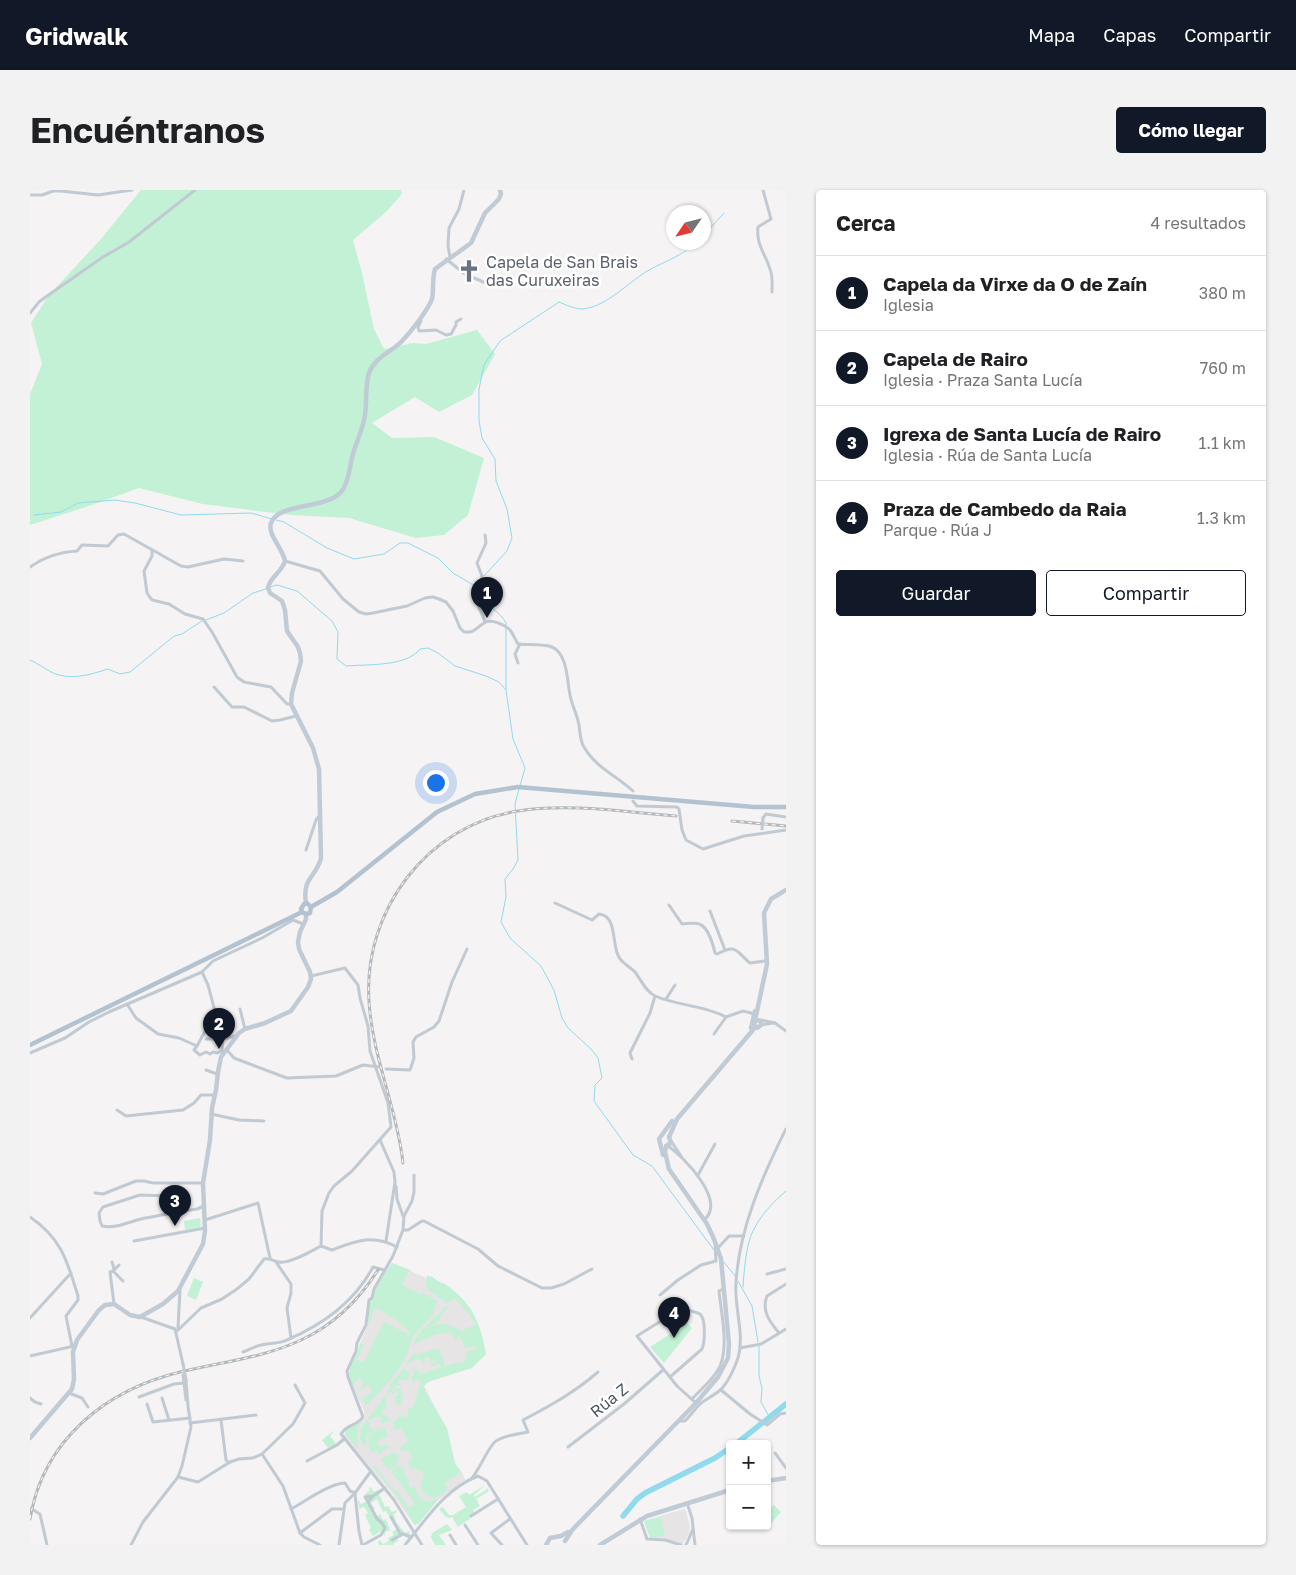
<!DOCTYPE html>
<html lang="es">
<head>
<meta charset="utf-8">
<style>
  :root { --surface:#fff; --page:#f2f2f2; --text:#202124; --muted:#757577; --line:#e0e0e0; --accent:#111827 }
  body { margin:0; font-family:"Golos Text",sans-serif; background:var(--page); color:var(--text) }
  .controls { position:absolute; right:15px; bottom:15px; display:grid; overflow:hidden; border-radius:5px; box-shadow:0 1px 4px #0004 }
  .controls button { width:45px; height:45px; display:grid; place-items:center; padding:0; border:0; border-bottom:1px solid var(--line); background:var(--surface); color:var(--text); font:25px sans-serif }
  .compass { position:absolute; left:636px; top:15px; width:45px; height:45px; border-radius:50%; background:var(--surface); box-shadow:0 1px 4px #0004; rotate:235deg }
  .you { position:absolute; left:405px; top:592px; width:18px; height:18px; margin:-12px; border:4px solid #fff; border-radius:50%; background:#1a73e8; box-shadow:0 0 0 8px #1a73e833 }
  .badge { display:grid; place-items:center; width:32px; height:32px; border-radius:50%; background:var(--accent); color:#fff; font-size:16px; font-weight:700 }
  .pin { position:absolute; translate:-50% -41px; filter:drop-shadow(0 1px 2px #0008) }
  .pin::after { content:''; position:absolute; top:26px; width:18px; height:15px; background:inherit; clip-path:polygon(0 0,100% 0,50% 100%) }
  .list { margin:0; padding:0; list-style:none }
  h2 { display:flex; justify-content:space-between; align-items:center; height:65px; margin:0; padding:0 20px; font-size:21px }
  h2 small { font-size:16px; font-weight:400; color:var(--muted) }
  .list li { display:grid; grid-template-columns:32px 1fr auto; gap:15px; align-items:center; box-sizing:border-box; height:75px; padding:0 20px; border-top:1px solid var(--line) }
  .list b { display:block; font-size:19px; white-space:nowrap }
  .list p { margin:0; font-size:16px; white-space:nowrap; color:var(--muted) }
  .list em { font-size:16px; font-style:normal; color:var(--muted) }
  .actions { display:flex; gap:10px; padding:15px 20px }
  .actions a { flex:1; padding:11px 0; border:1px solid var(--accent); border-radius:5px; text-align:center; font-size:18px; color:var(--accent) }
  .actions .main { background:var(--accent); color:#fff }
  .map { position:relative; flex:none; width:756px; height:1355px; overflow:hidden; border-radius:5px }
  header { display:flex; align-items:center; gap:30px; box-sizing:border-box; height:70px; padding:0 25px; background:var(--accent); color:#fff }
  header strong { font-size:24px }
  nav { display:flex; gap:28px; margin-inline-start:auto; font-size:18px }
  .intro { display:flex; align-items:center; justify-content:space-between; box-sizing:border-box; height:120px; padding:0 30px }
  h1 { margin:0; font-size:35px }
  .button { padding:12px 22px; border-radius:5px; background:var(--accent); color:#fff; font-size:18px; font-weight:700 }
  main { display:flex; gap:30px; padding:0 30px }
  aside { flex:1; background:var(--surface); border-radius:5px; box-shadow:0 1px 4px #0004 }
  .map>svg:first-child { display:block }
  .education { fill:#e6e4e5 }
  .green { fill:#c3f1d5 }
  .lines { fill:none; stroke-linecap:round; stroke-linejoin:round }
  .stream { stroke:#90daee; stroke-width:1 }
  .river { stroke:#90daee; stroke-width:5.5 }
  .street { stroke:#c1cad2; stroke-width:3 }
  .secondary { stroke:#c1cbd6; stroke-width:4.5 }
  .primary { stroke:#b3c2d1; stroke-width:4.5 }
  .rail-casing { stroke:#b5b8bd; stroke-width:3 }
  .rail { stroke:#fff; stroke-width:1; stroke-dasharray:4; stroke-linecap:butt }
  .street-bridge { stroke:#c1cad2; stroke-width:3 }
  .labels { text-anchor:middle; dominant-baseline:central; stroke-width:5; stroke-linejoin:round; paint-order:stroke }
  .worship-label { font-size:16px; fill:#5b616d; stroke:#fff; text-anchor:start }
  .street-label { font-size:16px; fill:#4a5661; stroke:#fff }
</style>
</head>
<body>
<header>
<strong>Gridwalk</strong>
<nav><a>Mapa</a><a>Capas</a><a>Compartir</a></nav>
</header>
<div class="intro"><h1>Encuéntranos</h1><a class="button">Cómo llegar</a></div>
<main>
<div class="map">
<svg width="756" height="1355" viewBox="0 0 756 1355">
  <rect width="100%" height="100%" fill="#f5f3f3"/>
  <g class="education">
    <path d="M362,1073l53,23 27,25 13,43 -57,28 -4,4 22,43 8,34 9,11 2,6 -28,21 -22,25 -24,-34 -47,-56 2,-7 16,-8 3,-4 -1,-6 -16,-35 19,-49 2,-20 5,-10 2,-10z"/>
    <path d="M654,1319l2,2 4,16 -1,6 -6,11 -18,-5 -15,-1 -6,-17z"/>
  </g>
  <g class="green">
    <path d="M111,0h260l1,4 -16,18 -33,28 9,33 12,56 10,20 29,-6 13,1 51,-14 18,24 -23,41 -33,17 -24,-15 -43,26 20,15 42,-1 50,21 -16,57 -24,20 -28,3 -67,-20 -58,-3 -88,-11 -64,-16 -47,17 -62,20v-131l12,-30 -11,-41 18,-28 52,-56z"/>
    <path d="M170,1028l1,7 -1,2 -15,3 -1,-9z"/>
    <path d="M362,1073l19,7 -3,2 -6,13 20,10 1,-2 14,8v1l-2,4 -2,8 -21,24 -4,14 -7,13 -9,13 -26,28 -4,-8 3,-1 7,-5 -3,-7 -10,5 5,-7 -5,-6 -6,9c-10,-19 3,-24 7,-43l1,-1 3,2 -7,16 4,2h3l20,-40 24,12 -7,15 9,-17 -14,-12 -21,-13 -7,19c1,-6 -1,-14 1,-20 5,-16 14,-29 23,-43z"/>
    <path d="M397,1085l3,2 2,-1c4,6 11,6 16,10 25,18 33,39 38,68l-14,14 -44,14 -4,4 1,5 22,37 8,35 6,9 -17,11 3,6c-3,8 -17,12 -24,3 -2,-3 -2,-8 -3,-12l2,1 2,-5 -4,-7 -4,1 -1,-2h-2v3l-6,-9 6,-4 -4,-7 -2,1 -2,-2 -2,2 -4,-4 9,-6 -6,-14 -11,3 4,-3 -3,-6 6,-3 1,-4 8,3 2,-10h4l8,-27 -5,-2 -2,5v-3l-3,-1 4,-10 5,-2 -3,2 4,4 20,-7 -2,-4 -8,3v-2l6,-3 -1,-1 -6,2 -2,-6 -4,2 1,4 -3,1 -1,-4 -8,1 -7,5v-1l8,-11 1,-1 1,3 23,-7 6,18 15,-4 1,2 6,-6 -1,-5 6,-4 1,2 3,-1 -1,-4 -9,2 -8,-14v5l-4,1 -3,-8 -14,2 -23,10c1,-1 2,-6 3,-8 6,-9 29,-18 38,-7l1,-3 6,6 7,-6 1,2 6,-5 -21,-25 -8,5 -19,-13 -2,-8z"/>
    <path d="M164,1088l9,4 -7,18 -9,-4z"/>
    <path d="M416,1116l3,1 -7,6 -2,7 -21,13z"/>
    <path d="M657,1133l5,5 -28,35 -14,-16z"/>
    <path d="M375,1177l-1,3 6,3 -2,7 -8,-1 -2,4 4,2v1l-6,-1 -1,3 6,2 -1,3 3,1 -3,13 -1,-2 -4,-2 1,-4 -3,-1 1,-1 2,1 2,-6 -9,-7z"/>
    <path d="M360,1197l6,5 -2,2 -5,-3 -4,12 2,1 -1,4 -4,2 1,4 5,2 1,5 -8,3 -1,-3 2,-1 -3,-4 -11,4 3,10 13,-4 -17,8 -1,5 1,5 -2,2 -5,-8 1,-10 27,-36z"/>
    <path d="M332,1231l-5,9 1,15 -2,2 -10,-12v-5z"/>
    <path d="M355,1238l3,8 -11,5 2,6 10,-2 2,4 -3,-2 -9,8 -3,-4 -4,1 -2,-3 -2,-13 3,-3z"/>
    <path d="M305,1240l-5,6 7,9 -9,3 -6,-8z"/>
    <path d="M365,1262l4,7 -3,4 1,2 -8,5 -8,-10 3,-3z"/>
    <path d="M345,1276l20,25 2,-1 11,17 5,-1v-6l-22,-29 7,-5 1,2 4,-1 3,12 3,1 1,8 5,-2c2,8 5,15 14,16l4,-1v-3l5,2 -20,24h-4l-17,-28 -24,-29z"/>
    <path d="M455,1295l-11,10 1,2 11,-7 1,-2 2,3 -13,8 4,7 -7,4 2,3 -5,3 1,2 -13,9 -6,-10 -3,1 -3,-1 -7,-8 4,-2 6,8h4l13,-8 -7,-11 8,-4 2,3z"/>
    <path d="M341,1297l3,5 6,-3 3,3 -4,2 6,13 3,-1 4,6 4,-2 1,2 -3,2 2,8 9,11 4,-2 1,2 -3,5 -3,-3 -7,4 1,2 -5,3 1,1h-15l-1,-3 2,-2 3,4 6,-3 -1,-3 6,-3 -2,-3 5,-3 -6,-13h-2l-3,-5 -3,1 -6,-13 -6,4 4,6 -1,1 3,6 3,-2 3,6 3,-1 4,11 -5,2v4l-4,-5 -8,5 -4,-6 2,-2 -6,-13 3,-2 -4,-6 -5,2 -1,-9 3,4 6,-3 -3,-6 6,-5 -1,-2z"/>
    <path d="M744,1315l7,7 -14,16 -2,-2h2v-14z"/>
    <path d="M630,1327l5,18 -9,2v2l-6,-1 -6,-17z"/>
    <path d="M417,1334l5,6 -13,5 7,10h-11l-4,-8 1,-4z"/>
  </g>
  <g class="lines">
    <g class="stream">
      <path d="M674,45l20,-22"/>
      <path d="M4,325l27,-3 17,-9 37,-3 20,3 46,12 70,-2 21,6"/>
      <path d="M246,330l8,2 43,26 27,11 30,-5 16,-11h8l30,15 15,15 22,13 3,5"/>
      <path d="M454,386l23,-25 5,-13 -5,-29 -11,-28 -1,-22 -13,-21 -3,-17v-32l5,-24 16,-24 59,-39c7,3 16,7 23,7 25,-2 46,-27 67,-39 16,-9 34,-14 47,-28"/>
      <path d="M240,397l7,-2 20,6 35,30 6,11 -1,27 9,7c22,-2 60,1 74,-17l8,-1 10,5 17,13 31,10 13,6 7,8 7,49 12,29 -5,18"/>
      <path d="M450,405c7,12 20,16 26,28v66"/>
      <path d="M176,430l18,-7 29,-20 13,-4"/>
      <path d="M0,470c7,3 14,8 21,12 19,9 38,3 57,-3l12,5 10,-2 44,-36 8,-2 20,-13"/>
      <path d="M489,599l-4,15 3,56 -5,9 -8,10 1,18 -5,25 9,16 31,28 13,24 8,28 6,10 23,21 7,9 4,20 -7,7 -1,16 39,54 19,11 62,84"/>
      <path d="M693,1071l13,16"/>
      <path d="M708,1091l14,25 6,36"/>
      <path d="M713,1097c1,-15 3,-43 10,-56 7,-15 20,-29 33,-40"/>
      <path d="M729,1156v30l3,12 -1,14 9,16"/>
    </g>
    <g class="river">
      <path d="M706,1254l50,-40"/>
      <path d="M593,1326l14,-17 8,-6 70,-35 15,-10"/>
    </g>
    <g class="street">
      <path d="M733,0l8,29 -13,8c-2,18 7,26 12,42 3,7 2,15 2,23"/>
      <path d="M0,5h12l11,-4h8l37,4 34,-5"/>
      <path d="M420,67l-2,-11 1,-18 10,-19 5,-19"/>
      <path d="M416,69l19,15 23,10"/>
      <path d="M0,123l9,-11 8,-6 56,-39 26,-15 66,-52"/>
      <path d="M390,129l1,2 -3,6 1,4 17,-1 10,5 5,-1 5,-9v-3l5,-3"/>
      <path d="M122,360v6l-8,15 3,22 2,3 3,4 17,4 16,10 18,5 9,13 25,45 7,5 27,5 16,17h4"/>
      <path d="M255,371l35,10 23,28 16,13 7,2 7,-1 34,-7 18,-8 8,-1 6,2 7,3 7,9 7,17 4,4c11,1 12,-4 20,-9 7,-5 21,2 26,7 3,4 5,9 8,14 9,1 27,0 34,3 16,7 15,35 18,48 2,11 7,19 9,30 1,7 1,16 5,22 11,20 33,29 49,44"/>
      <path d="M0,377c14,-10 30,-15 47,-16l5,-6 26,1 10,-11 6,-1 57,32 7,1 36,-8 19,2"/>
      <path d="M455,432l-8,-20 5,-26 -5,-13 9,-20 -1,-8"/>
      <path d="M488,473l-3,-9 5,-10"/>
      <path d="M184,497l18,20h12l28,14 8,-1 16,-4"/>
      <path d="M603,611l4,5 40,1 2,2 3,21 4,10 17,9 41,-13 42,-6"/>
      <path d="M733,628l3,-4 20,3"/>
      <path d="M276,660l10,-30 3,-4"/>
      <path d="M525,713l37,17 7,-6c21,2 10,37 24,48 4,4 8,6 12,10 6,8 11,20 20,24 23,10 49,9 71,21l17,-6 12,3"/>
      <path d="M639,715l13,19c5,0 13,-2 17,0 10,3 14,21 16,29l2,1c21,-11 19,-2 33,9l15,-2"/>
      <path d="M680,721l15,39"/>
      <path d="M172,782l6,13 9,34 6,16 -1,17"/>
      <path d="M281,786l34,-8 13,17 2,13 8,28 2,25 18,52 3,24 -39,44 -18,15 -5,7 -7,18 -1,35"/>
      <path d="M636,809l9,-14"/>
      <path d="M97,814l9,14 22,16 21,4 18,8 -3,4 6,5 6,-3 4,2 3,-2 4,1 5,-2"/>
      <path d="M210,819l5,20"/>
      <path d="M730,830l15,3 11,8"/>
      <path d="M731,835l12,-2"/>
      <path d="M684,844l12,-17"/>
      <path d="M176,849h18l11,-3"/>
      <path d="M167,856l13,-24 7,-3"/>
      <path d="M197,860l7,8 53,20 49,-2 27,-11 16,2"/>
      <path d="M0,863l35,-15 24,-16 20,-10 93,-40 11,-11 49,-23 31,-18 10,4"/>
      <path d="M602,869l-2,-6 20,-40 5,-17"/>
      <path d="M356,879l24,1 4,-12 -1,-16 3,-5 18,-10 5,-6 13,-39 15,-33"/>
      <path d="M176,880l11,4"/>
      <path d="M87,920l9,6 57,-6 11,-7 7,-8h14"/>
      <path d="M181,924l28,6 25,1"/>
      <path d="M350,950l14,32 1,10 -9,59"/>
      <path d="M641,951l10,15"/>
      <path d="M638,956c16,11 59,55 36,74"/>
      <path d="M384,985v17l-2,9 -8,15 -1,14 -10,26 -19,33 -2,9 -3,2 -3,25 -9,18 -1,8 -9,20 1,6 15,40c-6,9 -16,7 -22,17l53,66 28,45"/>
      <path d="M668,985l17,-31"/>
      <path d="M366,996l1,13 6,17"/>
      <path d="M65,1003l8,1 33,-13h8l9,2h50"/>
      <path d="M156,1021l-15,-15 -31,-1 -37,12 -4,6 1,8 2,5c14,3 26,-4 39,-7 19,-4 38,-7 56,-10l7,-3"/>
      <path d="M0,1027c32,22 37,44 48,79v4l-12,16 6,30"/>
      <path d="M175,1030l53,-17 12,55"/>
      <path d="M373,1040h5l14,-9h2l54,28 20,17 44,22h9l13,-4 28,-15"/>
      <path d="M104,1051l71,-13"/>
      <path d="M291,1056l11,4c24,-9 40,-16 65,-3"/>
      <path d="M688,1058l11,-12h15"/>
      <path d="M82,1072l2,7"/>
      <path d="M246,1072l15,22v9l-4,15 4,30"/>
      <path d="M83,1081l6,-6"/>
      <path d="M737,1084l19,-5"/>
      <path d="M630,1105l18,-15 23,-15 15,-4 -1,-15"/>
      <path d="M84,1114l-4,-32 3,-1 10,10"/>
      <path d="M111,1127l34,12 8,35"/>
      <path d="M0,1128l41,-45"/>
      <path d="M148,1138l2,-38"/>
      <path d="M147,1141l24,-23 21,-9 15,-10 12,-10 15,-20c6,-1 9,2 15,3 11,2 32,-11 42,-16"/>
      <path d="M749,1143c-9,-11 -18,-22 -12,-37l19,-12"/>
      <path d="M710,1158l21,-4 25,-15"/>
      <path d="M213,1162c6,-2 12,-6 18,-7 9,-2 18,-1 26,-5 35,-15 68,-39 86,-73l11,3"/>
      <path d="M0,1166l44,-10"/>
      <path d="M153,1185l3,25"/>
      <path d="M640,1187l32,-28c3,-7 4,-30 -2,-35 -5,-3 -14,-4 -20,-5l-43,27 40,50 19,17"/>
      <path d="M691,1200l29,24 17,11 13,-11 6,-1"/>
      <path d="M39,1203l13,5 6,9"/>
      <path d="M109,1207l35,-13 10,-1"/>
      <path d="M0,1208l5,4 6,2"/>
      <path d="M132,1208l7,22"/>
      <path d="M662,1209c9,-10 23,-21 28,-33 9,-20 1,-54 -1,-75l4,-2"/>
      <path d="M117,1214l6,18 37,-4"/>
      <path d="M191,1230l5,40 3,3"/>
      <path d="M649,1231h6c5,-5 10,-12 15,-17 6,-5 13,-8 19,-13 9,-7 15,-22 19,-33 7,-24 -4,-50 -2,-75 3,-54 26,-106 50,-154"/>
      <path d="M160,1233l66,-8"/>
      <path d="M538,1257l56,-43 39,-34"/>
      <path d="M745,1263l11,15"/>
      <path d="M232,1264l21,32 17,47 4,4 16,8"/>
      <path d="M277,1271l30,-16 7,-6"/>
      <path d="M148,1287l20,5 32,-20 9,-3 14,-1 9,-4 31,-30 12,-21 -10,-18"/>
      <path d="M442,1288c7,-8 18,-34 24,-37 9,-6 22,-7 32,-9l-5,-12c27,-14 52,-28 75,-48"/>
      <path d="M325,1304l4,37 3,14"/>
      <path d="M343,1306l-5,6 -3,-5 8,-1 12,-8"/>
      <path d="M657,1313l5,15 3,27"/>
      <path d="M0,1318l10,6 7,31"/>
      <path d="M261,1319c15,-8 37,-25 54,-26l5,8 5,2"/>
      <path d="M441,1326l27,-17"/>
      <path d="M361,1327l10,18"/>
      <path d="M610,1329l7,20 18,1 16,5"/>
      <path d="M435,1335l13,20"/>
      <path d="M270,1343l32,-24h11"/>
      <path d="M420,1345l6,10"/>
      <path d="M362,1350l11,-6 8,3"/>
      <path d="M101,1355l12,-23 35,-45 4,-11 9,-39 -3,-21 -2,-26"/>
      <path d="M309,1355l6,-42 10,-10 16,-22"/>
      <path d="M333,1355l18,-10 4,-7 -3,-5 -5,-4 -9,-17"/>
      <path d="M375,1355c22,-27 40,-56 73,-69l9,5 40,64"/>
      <path d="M472,1355l-11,-12 19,-14"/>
      <path d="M656,1355l7,-16"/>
    </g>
    <g class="secondary">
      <path d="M276,713c-4,-26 10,-25 15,-45l-2,-89 -6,-21 -22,-44 1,-11 9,-32 -1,-8 -2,-6 -11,-16 -2,-21 -3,-9 -12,-8 -2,-5c2,-11 14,-16 17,-27 -2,-12 -18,-27 -14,-38 8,-21 56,-13 71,-32 7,-10 7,-21 10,-33 3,-14 11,-28 13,-43 2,-14 0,-29 4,-42 6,-16 21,-20 32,-31 9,-9 27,-32 31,-43 2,-10 0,-21 3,-30l36,-26 14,-30 14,-14 2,-5 -1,-4"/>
      <path d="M724,836l3,2 4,-3v-4l-5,-1"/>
      <path d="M721,838l4,-17"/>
      <path d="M633,965l-4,-16 13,-18"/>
      <path d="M0,1248l42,-49 2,-10 -1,-27 4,-12 22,-30 6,-5 9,-1 16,11 10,2 23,-13 15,-13 25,-47 2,-13 -2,-48 7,-43 2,-32 4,-18 2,-18 3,-15 18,-24 6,-4 20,-6 26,-12 17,-24 3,-8 -1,-7 -11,-23 -1,-7 2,-10 6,-13v-5"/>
      <path d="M737,1291l19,-3"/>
      <path d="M535,1351l8,-12 123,-126 22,-26 10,-19 1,-14 -8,-85 -7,-20 -7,-15 -38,-55 -4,-17 1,-6 5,-3 -2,-6 8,-18 76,-89 14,-66 -3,-51 7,-14 15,-9"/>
      <path d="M516,1355l4,-7 11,-2 7,-4"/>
      <path d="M570,1355l47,-29 83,-26"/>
    </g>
    <g class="primary">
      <path d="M272,722l4,2 4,-1 1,-6 26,-15 100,-80 38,-18 43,-7 236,20h32"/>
      <path d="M272,722l-1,-3 3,-5 3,-1 4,4"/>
      <path d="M0,855l272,-133"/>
    </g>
    <defs>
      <g id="rail">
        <path d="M702,631l54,5"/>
        <path d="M373,973c-6,-55 -31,-107 -34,-162 -6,-90 58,-176 149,-190 50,-8 107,1 158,5"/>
        <path d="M0,1329c13,-79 76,-129 150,-147 41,-10 83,-14 121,-32 33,-15 58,-40 77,-70"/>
      </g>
    </defs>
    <use href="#rail" class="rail-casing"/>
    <use href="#rail" class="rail"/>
    <g class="street-bridge">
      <path d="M732,639l1,-11"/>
      <path d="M153,1174l3,16"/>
    </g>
  </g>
  <defs>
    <symbol id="church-bare" viewBox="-9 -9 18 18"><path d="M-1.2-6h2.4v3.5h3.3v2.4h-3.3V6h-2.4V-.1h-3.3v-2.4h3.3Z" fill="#6b7280" stroke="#fff" stroke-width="2.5" paint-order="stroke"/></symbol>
  </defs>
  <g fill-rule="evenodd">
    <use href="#church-bare" x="423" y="65" width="32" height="32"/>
  </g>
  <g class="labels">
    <g class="worship-label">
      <text x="456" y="72">Capela de San Brais<tspan x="456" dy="18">das Curuxeiras</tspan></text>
    </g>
    <g class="street-label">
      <text transform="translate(579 1210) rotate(-39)">Rúa Z</text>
    </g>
  </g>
</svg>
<div class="controls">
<button>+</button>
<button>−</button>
</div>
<svg class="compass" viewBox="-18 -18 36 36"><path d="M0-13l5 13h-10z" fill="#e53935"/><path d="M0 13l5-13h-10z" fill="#757577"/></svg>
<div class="you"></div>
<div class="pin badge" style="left:457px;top:428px">1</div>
<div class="pin badge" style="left:189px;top:859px">2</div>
<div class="pin badge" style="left:145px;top:1036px">3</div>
<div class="pin badge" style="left:644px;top:1148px">4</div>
</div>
<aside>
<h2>Cerca<small>4 resultados</small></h2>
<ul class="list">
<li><span class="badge">1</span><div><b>Capela da Virxe da O de Zaín</b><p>Iglesia</p></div><em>380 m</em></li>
<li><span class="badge">2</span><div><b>Capela de Rairo</b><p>Iglesia · Praza Santa Lucía</p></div><em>760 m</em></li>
<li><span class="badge">3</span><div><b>Igrexa de Santa Lucía de Rairo</b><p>Iglesia · Rúa de Santa Lucía</p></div><em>1.1 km</em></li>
<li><span class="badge">4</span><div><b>Praza de Cambedo da Raia</b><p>Parque · Rúa J</p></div><em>1.3 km</em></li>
</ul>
<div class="actions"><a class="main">Guardar</a><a>Compartir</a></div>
</aside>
</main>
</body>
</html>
